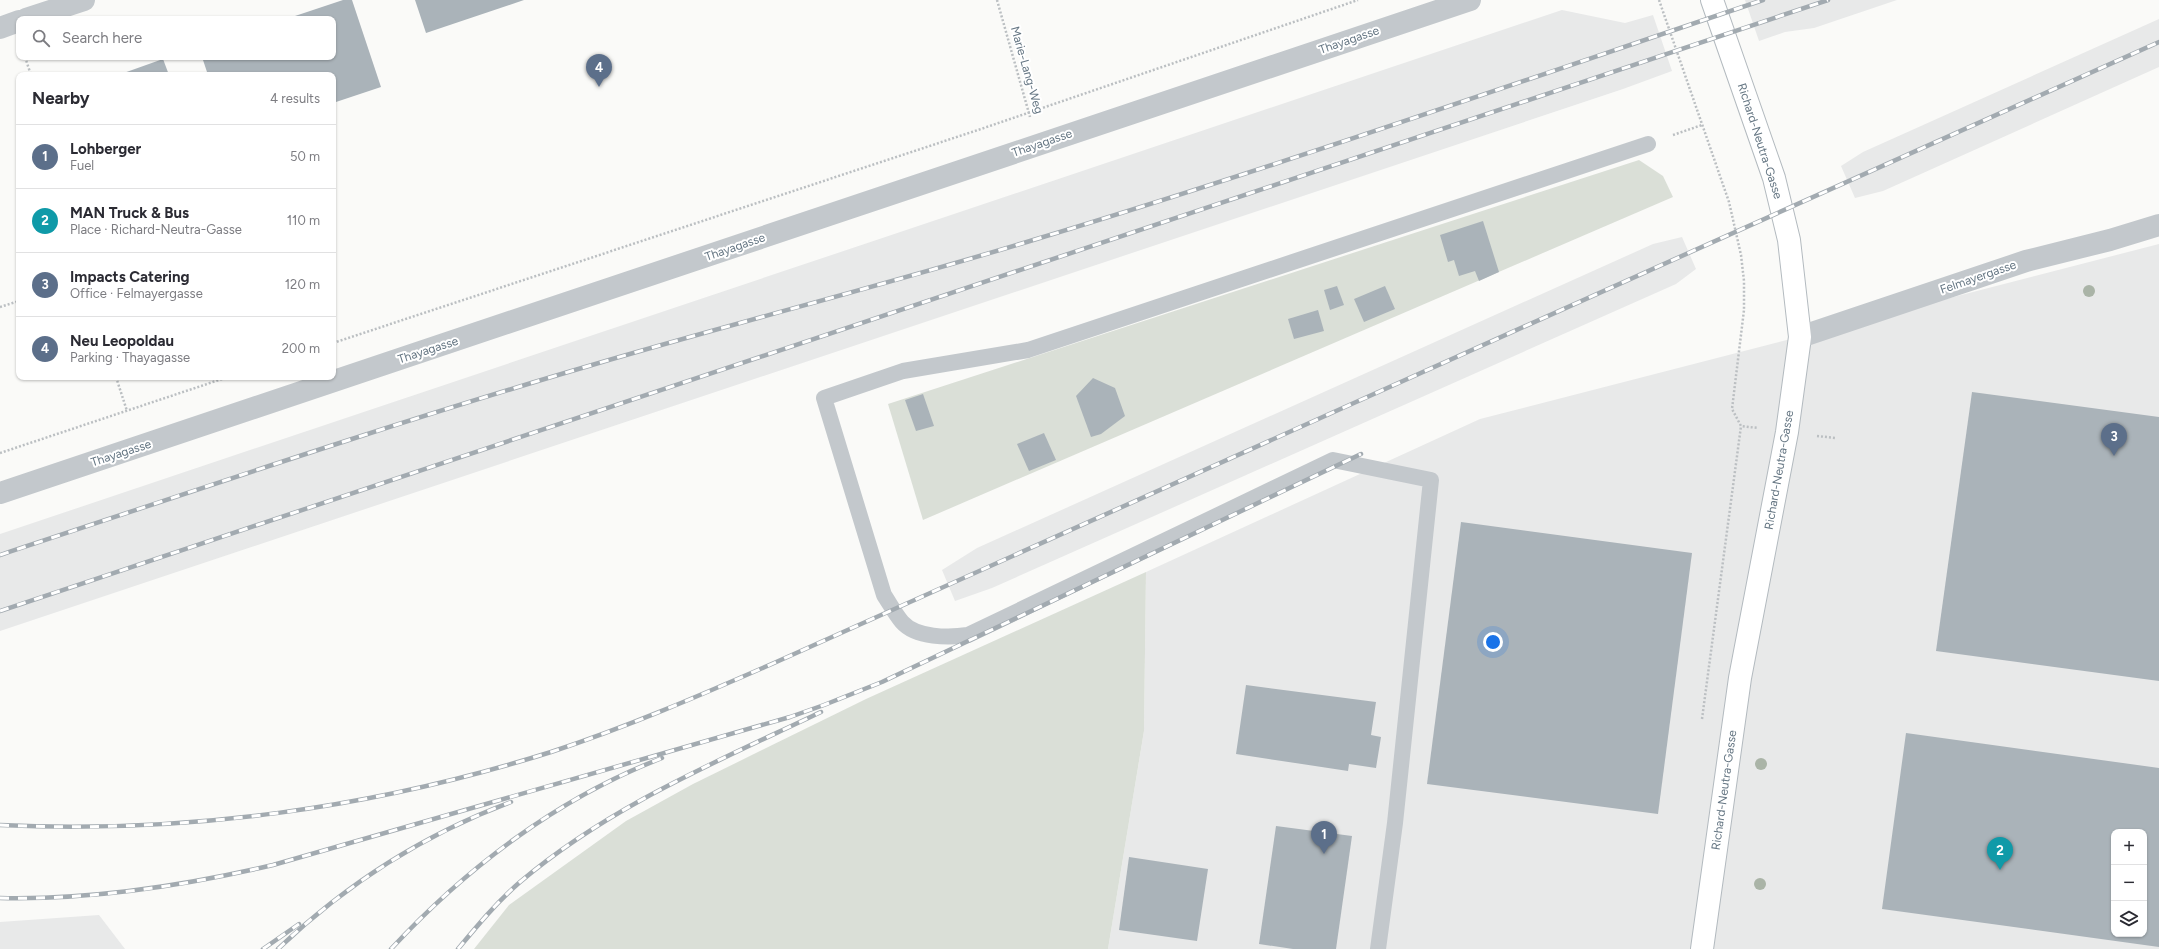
<!DOCTYPE html>
<html lang="en">
<head>
<meta charset="utf-8">
<style>
  :root { --surface:#fff; --page:#f2f2f3; --text:#2b2b33; --muted:#7c7c81; --line:#e1e1e2; --accent:#e4572e }
  body { margin:0; font-family:Figtree,sans-serif; background:var(--page); color:var(--text) }
  .controls { position:absolute; right:12px; bottom:12px; display:grid; overflow:hidden; border-radius:8px; box-shadow:0 1px 3px #0004 }
  .controls button { width:36px; height:36px; display:grid; place-items:center; padding:0; border:0; border-bottom:1px solid var(--line); background:var(--surface); color:var(--text); font:20px sans-serif }
  .you { position:absolute; left:1493px; top:642px; width:14px; height:14px; margin:-10px; border:3px solid #fff; border-radius:50%; background:#1a73e8; box-shadow:0 0 0 6px #1a73e833 }
  .badge { display:grid; place-items:center; width:26px; height:26px; border-radius:50%; background:var(--accent); color:#fff; font-size:13px; font-weight:700 }
  .pin { position:absolute; translate:-50% -33px; filter:drop-shadow(0 1px 2px #0008) }
  .pin::after { content:''; position:absolute; top:21px; width:14px; height:12px; background:inherit; clip-path:polygon(0 0,100% 0,50% 100%) }
  .list { margin:0; padding:0; list-style:none }
  h2 { display:flex; justify-content:space-between; align-items:center; height:52px; margin:0; padding:0 16px; font-size:17px }
  h2 small { font-size:13px; font-weight:400; color:var(--muted) }
  .list li { display:grid; grid-template-columns:26px 1fr auto; gap:12px; align-items:center; box-sizing:border-box; height:64px; padding:0 16px; border-top:1px solid var(--line) }
  .list b { display:block; font-size:15px; white-space:nowrap }
  .list p { margin:0; font-size:13px; white-space:nowrap; color:var(--muted) }
  .list em { font-size:13px; font-style:normal; color:var(--muted) }
  .icon { flex:none; width:22px; height:22px; fill:none; stroke:currentColor; stroke-width:2; stroke-linecap:round; stroke-linejoin:round }
  .map { position:relative; flex:none; width:2159px; height:949px; overflow:hidden }
  .search { position:absolute; background:var(--surface); box-shadow:0 1px 3px #0004; left:16px; top:16px; width:320px; height:44px; display:flex; align-items:center; gap:10px; box-sizing:border-box; padding:0 14px; border-radius:8px; color:var(--muted); font-size:15px }
  .panel { position:absolute; background:var(--surface); box-shadow:0 1px 3px #0004; left:16px; top:72px; width:320px; height:308px; border-radius:8px }
  .map>svg:first-child { display:block }
  .built { fill:#e8e9e9; fill-rule:evenodd }
  .green { fill:#dadfd7 }
  .building { fill:#aab3b9; fill-rule:evenodd }
  .lines { fill:none; stroke-linecap:round; stroke-linejoin:round }
  .secondary-casing { stroke:#b3babf; stroke-width:24 }
  .path { stroke:#bbbfc2; stroke-width:2.5; stroke-dasharray:2 2; stroke-linecap:butt }
  .lane { stroke:#c3c8cc; stroke-width:16 }
  .street { stroke:#c3c8cc; stroke-width:22 }
  .secondary { stroke:#fff; stroke-width:22 }
  .rail-casing { stroke:#a2aab0; stroke-width:4.5 }
  .rail { stroke:#fff; stroke-width:3; stroke-dasharray:9; stroke-linecap:butt }
  .tree { fill:#aab4a7 }
  .labels { text-anchor:middle; dominant-baseline:central; stroke-width:4; stroke-linejoin:round; paint-order:stroke }
  .street-label { font-size:12px; fill:#657683; stroke:#fff }
</style>
</head>
<body>
<div class="map">
<svg width="2159" height="949" viewBox="0 0 2159 949">
  <rect width="100%" height="100%" fill="#fafaf8"/>
  <g class="built">
    <path d="M1745,0h152l-83,28 -29,4 -26,9z"/>
    <path d="M1562,10l63,13 28,-8 19,56 -49,18 -1623,542v-97z"/>
    <path d="M2159,19v48l-276,124 -28,7 -14,-32 22,-14z"/>
    <path d="M1682,237l14,32 -20,15 -684,304 -37,13 -13,-31 35,-22 676,-304z"/>
    <path d="M2159,244v705h-1051l36,-218 2,-159 334,-153zM2114,832h30v102h-30z"/>
    <path d="M99,915l26,34h-125v-27z"/>
  </g>
  <g class="green">
    <path d="M1639,160l24,16 10,21 -750,323 -35,-116z"/>
    <path d="M1146,572l-2,159 -36,218h-634l35,-44 117,-84 67,-37 173,-85z"/>
  </g>
  <g class="building">
    <path d="M343,0h9l29,87 -48,16v-28h-125l-6,-18h131v-38h-47z"/>
    <path d="M415,0h109l-98,33z"/>
    <path d="M163,59l6,16h-51z"/>
    <path d="M1483,221l16,51 -20,9 -4,-10 -16,5 -5,-16 -6,2 -8,-27z"/>
    <path d="M1337,286l7,19 -14,5 -6,-20z"/>
    <path d="M1385,286l10,23 -31,13 -10,-23z"/>
    <path d="M1318,310l6,21 -30,8 -6,-20z"/>
    <path d="M1093,378l22,10 10,28 -24,18 -10,3 -15,-41z"/>
    <path d="M1972,392l187,25v264l-223,-30z"/>
    <path d="M923,394l11,32 -18,5 -11,-31z"/>
    <path d="M1044,433l12,27 -27,11 -12,-27z"/>
    <path d="M1461,522l231,31 -34,261 -231,-30z"/>
    <path d="M1246,685l130,17 -5,33 10,2 -5,31 -27,-4 -1,7 -112,-17z"/>
    <path d="M1906,733l253,35v179l-277,-38zM2114,832h30v102h-30z"/>
    <path d="M1276,826l76,10 -16,113h-43l-34,-5z"/>
    <path d="M1129,857l79,12 -11,72 -78,-11z"/>
  </g>
  <g class="lines">
    <defs>
      <path id="secondary" d="M1702,949l38,-271 47,-246 13,-95 -11,-97 -15,-62 -62,-178"/>
    </defs>
    <use href="#secondary" class="secondary-casing"/>
    <g class="path">
      <path d="M997,0l33,117"/>
      <path d="M1659,0l70,202 12,53 3,26v29l-12,99 9,17 17,2"/>
      <path d="M25,57l6,18"/>
      <path d="M1673,135l29,-10"/>
      <path d="M0,307l19,-6"/>
      <path d="M333,343l645,-213 380,-130"/>
      <path d="M116,377l11,34"/>
      <path d="M1817,436l19,2"/>
      <path d="M0,453l228,-76"/>
      <path d="M1702,719l39,-293"/>
    </g>
    <path class="lane" d="M1378,949l17,-126 36,-343 -98,-20 -365,175c-19,3 -52,3 -66,-13 -7,-8 -12,-18 -18,-27l-60,-197 79,-27 125,-21 620,-206"/>
    <g class="street">
      <path d="M26,19l58,-19"/>
      <path d="M0,28l19,-7"/>
      <path d="M1800,337l226,-76 84,-21 49,-15"/>
      <path d="M0,493l1470,-493"/>
    </g>
    <use href="#secondary" class="secondary"/>
    <defs>
      <g id="rail">
        <path d="M0,555c197,-65 393,-132 592,-190 146,-43 293,-80 438,-124 246,-74 489,-159 733,-241"/>
        <path d="M0,611l1828,-611"/>
        <path d="M0,825c185,9 374,-17 551,-73 76,-25 150,-57 223,-89l1385,-621"/>
        <path d="M0,898c92,2 183,-12 273,-33l517,-148 34,-12 58,-23 479,-228"/>
        <path d="M263,949l36,-25"/>
        <path d="M278,949c67,-64 147,-115 233,-147"/>
        <path d="M391,949c75,-81 167,-151 271,-191"/>
        <path d="M458,949c19,-23 39,-47 62,-67 90,-76 196,-120 301,-170"/>
      </g>
    </defs>
    <use href="#rail" class="rail-casing"/>
    <use href="#rail" class="rail"/>
  </g>
  <g class="tree">
    <circle cx="2089" cy="291" r="6"/>
    <circle cx="1761" cy="764" r="6"/>
    <circle cx="1760" cy="884" r="6"/>
  </g>
  <g class="labels">
    <g class="street-label">
      <text transform="translate(1349 40) rotate(-19)">Thayagasse</text>
      <text transform="translate(1027 70) rotate(74)">Marie-Lang-Weg</text>
      <text transform="translate(1760 141) rotate(72)">Richard-Neutra-Gasse</text>
      <text transform="translate(1042 143) rotate(-19)">Thayagasse</text>
      <text transform="translate(735 247) rotate(-19)">Thayagasse</text>
      <text transform="translate(1978 277) rotate(-19)">Felmayergasse</text>
      <text transform="translate(428 350) rotate(-18)">Thayagasse</text>
      <text transform="translate(121 453) rotate(-18)">Thayagasse</text>
      <text transform="translate(1779 470) rotate(-80)">Richard-Neutra-Gasse</text>
      <text transform="translate(1724 790) rotate(-82)">Richard-Neutra-Gasse</text>
    </g>
  </g>
</svg>
<div class="controls">
<button>+</button>
<button>−</button>
<button><svg class="icon" aria-label="layers" viewBox="0 0 24 24"><path d="M12 4l9 5-9 5-9-5zM3 14l9 5 9-5"/></svg></button>
</div>
<div class="you"></div>
<div class="pin badge" style="left:1324px;top:854px;background:#5c6f8a">1</div>
<div class="pin badge" style="left:2000px;top:870px;background:#0f9aa8">2</div>
<div class="pin badge" style="left:2114px;top:456px;background:#5c6f8a">3</div>
<div class="pin badge" style="left:599px;top:87px;background:#5c6f8a">4</div>
<div class="search"><svg class="icon" aria-label="search" viewBox="0 0 24 24"><circle cx="10" cy="10" r="6"/><path d="M15 15l6 6"/></svg>Search here</div>
<section class="panel">
<h2>Nearby<small>4 results</small></h2>
<ul class="list">
<li><span class="badge" style="background:#5c6f8a">1</span><div><b>Lohberger</b><p>Fuel</p></div><em>50 m</em></li>
<li><span class="badge" style="background:#0f9aa8">2</span><div><b>MAN Truck &amp; Bus</b><p>Place · Richard-Neutra-Gasse</p></div><em>110 m</em></li>
<li><span class="badge" style="background:#5c6f8a">3</span><div><b>Impacts Catering</b><p>Office · Felmayergasse</p></div><em>120 m</em></li>
<li><span class="badge" style="background:#5c6f8a">4</span><div><b>Neu Leopoldau</b><p>Parking · Thayagasse</p></div><em>200 m</em></li>
</ul>
</section>
</div>
</body>
</html>
